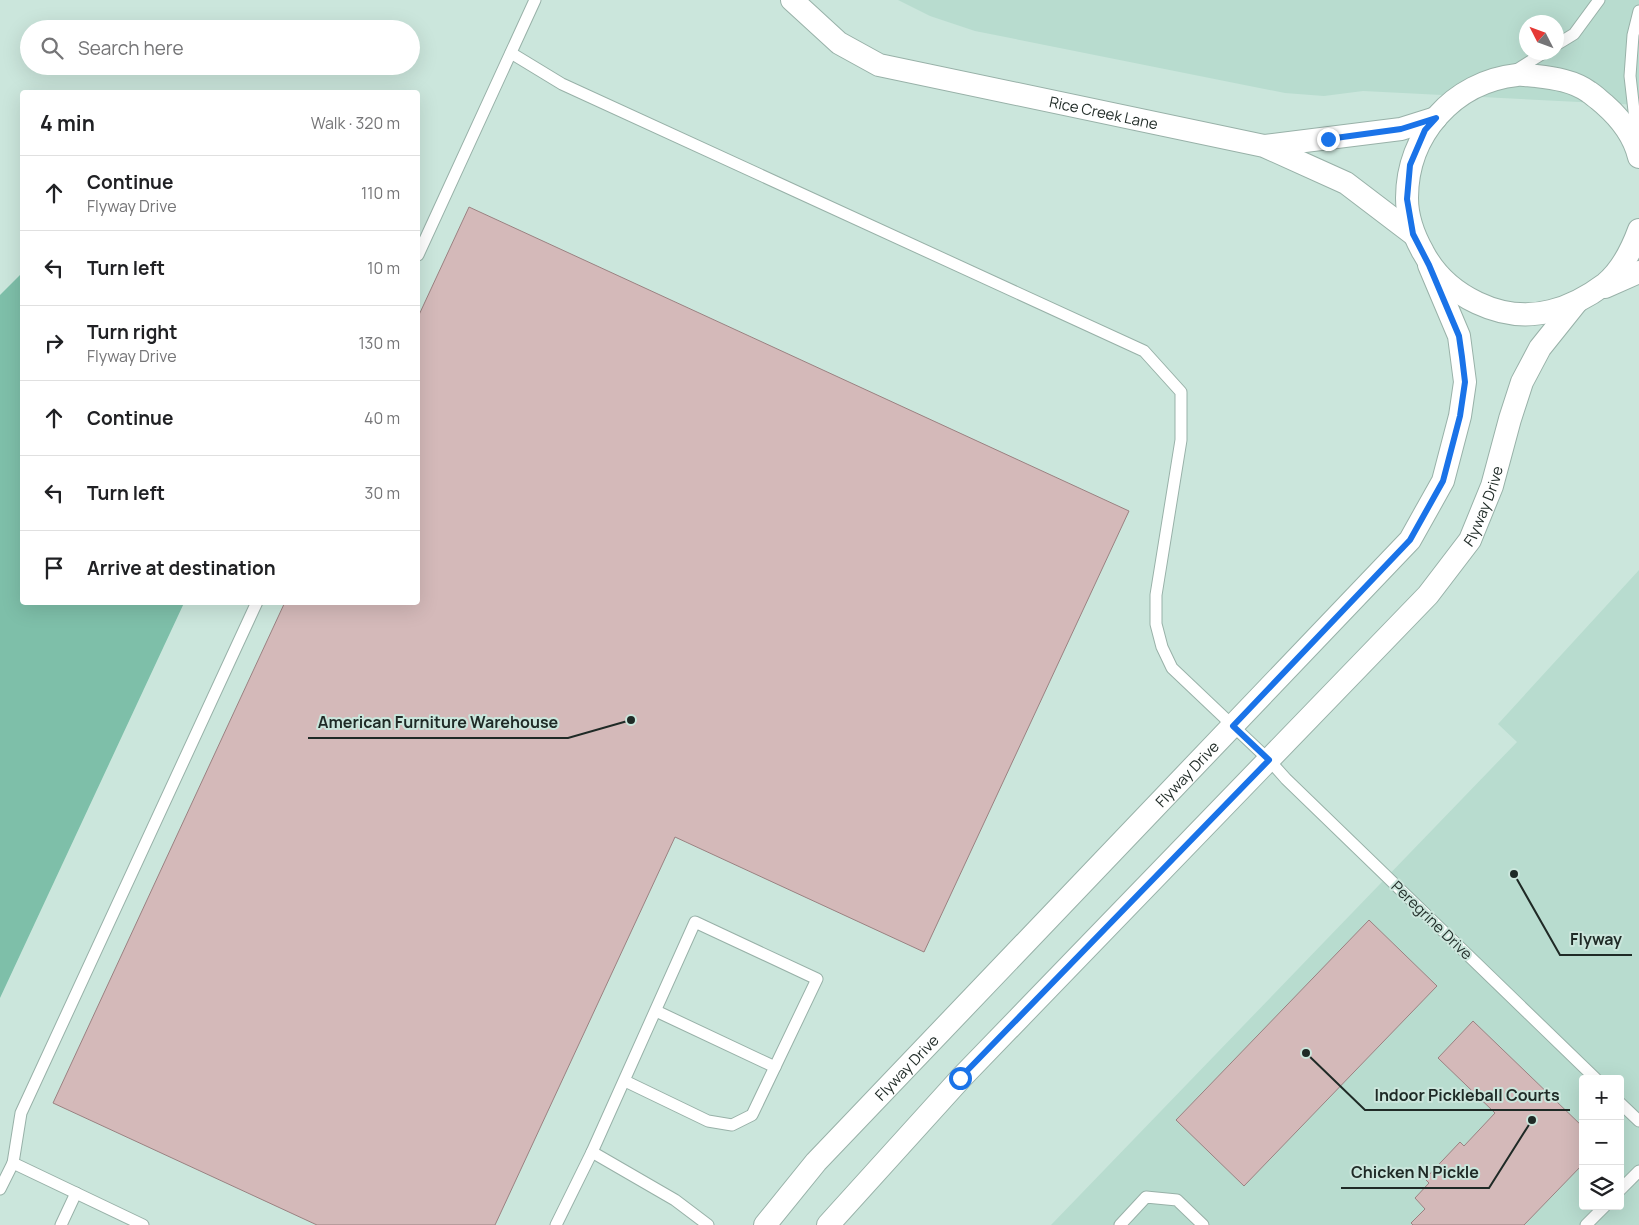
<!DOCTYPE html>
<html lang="en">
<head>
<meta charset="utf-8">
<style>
  :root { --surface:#fff; --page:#f2f2f2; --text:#202124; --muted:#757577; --line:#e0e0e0 }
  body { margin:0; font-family:Manrope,sans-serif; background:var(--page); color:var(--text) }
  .controls { position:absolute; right:15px; bottom:15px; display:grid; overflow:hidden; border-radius:5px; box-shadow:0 5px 20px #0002 }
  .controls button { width:45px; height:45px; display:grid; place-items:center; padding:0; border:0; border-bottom:1px solid var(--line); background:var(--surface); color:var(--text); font:25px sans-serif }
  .compass { position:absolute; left:1519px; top:15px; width:45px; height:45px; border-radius:50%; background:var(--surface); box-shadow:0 5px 20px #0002; rotate:312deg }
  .stop { position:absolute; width:15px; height:15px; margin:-11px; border:4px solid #1a73e8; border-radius:50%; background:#fff }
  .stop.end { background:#1a73e8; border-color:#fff; box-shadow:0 1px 5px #0008 }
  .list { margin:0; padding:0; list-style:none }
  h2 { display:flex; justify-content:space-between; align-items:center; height:65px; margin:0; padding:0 20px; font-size:21px }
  h2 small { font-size:16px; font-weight:400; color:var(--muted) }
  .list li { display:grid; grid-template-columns:32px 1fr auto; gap:15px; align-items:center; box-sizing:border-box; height:75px; padding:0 20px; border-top:1px solid var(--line) }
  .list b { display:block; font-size:19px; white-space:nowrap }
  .list p { margin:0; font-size:16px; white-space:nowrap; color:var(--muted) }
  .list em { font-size:16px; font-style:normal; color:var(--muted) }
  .icon { flex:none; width:28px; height:28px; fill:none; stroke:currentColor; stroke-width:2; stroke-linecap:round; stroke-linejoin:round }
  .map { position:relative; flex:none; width:1639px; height:1225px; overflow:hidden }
  .search { position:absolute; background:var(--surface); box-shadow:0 5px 20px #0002; left:20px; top:20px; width:400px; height:55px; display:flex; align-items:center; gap:12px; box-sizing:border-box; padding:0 18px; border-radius:28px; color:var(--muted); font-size:19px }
  .panel { position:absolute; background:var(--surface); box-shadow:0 5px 20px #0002; left:20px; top:90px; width:400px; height:515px; border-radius:5px }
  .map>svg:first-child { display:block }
  .built { fill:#b8dccf; fill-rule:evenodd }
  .green { fill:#7ebfa9 }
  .building { fill:#d4b9b9; stroke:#9a8181 }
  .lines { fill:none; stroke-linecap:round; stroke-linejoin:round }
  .lane-casing { stroke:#98b1a8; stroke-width:13 }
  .street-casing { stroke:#98b1a8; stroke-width:24 }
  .lane { stroke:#fff; stroke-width:11 }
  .street { stroke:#fff; stroke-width:22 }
  .route { stroke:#1a73e8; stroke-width:6 }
  .labels { text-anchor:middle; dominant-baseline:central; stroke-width:4; stroke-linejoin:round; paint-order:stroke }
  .street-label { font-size:15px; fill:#1f2a26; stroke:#cbe6dc }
  .leader { fill:none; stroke:#1f2a26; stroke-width:2 }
  .callout-dot { fill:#1f2a26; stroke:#cbe6dc; stroke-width:2 }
  .callout-label { font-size:16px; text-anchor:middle; font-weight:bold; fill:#1f2a26; stroke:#cbe6dc; stroke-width:4; stroke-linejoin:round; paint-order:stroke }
</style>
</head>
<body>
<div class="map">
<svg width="1639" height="1225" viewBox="0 0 1639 1225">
  <rect width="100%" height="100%" fill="#cbe6dc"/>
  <g class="built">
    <path d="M898,0h741v105l-276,-14 -39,5 -39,-3 -310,-62 -45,-15zM1526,22h30v30h-30z"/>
    <path d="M1639,570v655h-588l466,-483 -19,-18zM1583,1079h37v127h-37z"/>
  </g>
  <path class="green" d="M22,273v329l162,1 -184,395v-703z"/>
  <g class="building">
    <path d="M469,207l660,304 -205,441 -249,-115 -180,388h-178l-264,-122 232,-501h133v-285z"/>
    <path d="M1369,920l68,66 -193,200 -68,-66z"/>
    <path d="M1473,1021l110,106v37l-59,61h-111l-2,-2 14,-14 -10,-11 14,-15 -4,-4 35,-37 4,4 31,-33 -57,-55z"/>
  </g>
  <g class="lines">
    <defs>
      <g id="lane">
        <path d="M1556,45l18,-11 25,-34"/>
        <path d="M511,53l51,31 582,267 37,41v48l-25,155v29l6,23 10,21 97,92 17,19 310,300"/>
        <path d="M1515,71l30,-19"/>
        <path d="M1637,137l-7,-61 3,-41 6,-24"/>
        <path d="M418,255l117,-255"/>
        <path d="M656,1011l119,56"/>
        <path d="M1620,1103l19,18"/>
        <path d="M592,1152l103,-230 122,57 -65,136 -20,10 -24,-4 -83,-40"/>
        <path d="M0,1189l13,-26"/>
        <path d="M1620,1190l19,-19"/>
        <path d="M61,1225l15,-32"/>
        <path d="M143,1225l-130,-62 8,-50 236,-511"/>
        <path d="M556,1225l36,-73 83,48 33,25"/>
        <path d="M1120,1225l26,-28 31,3 26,25"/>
        <path d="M1586,1225l19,-19"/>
      </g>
      <g id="street">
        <path id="s1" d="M792,0l47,43 40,22 385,81 82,37 67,51"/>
        <path d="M1265,146l136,-17 35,-11"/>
        <path d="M1639,157c-5,-21 -19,-39 -35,-53 -5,-4 -9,-8 -15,-12 -15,-11 -35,-14 -53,-16 -6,0 -13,-2 -19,-1 -64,7 -110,60 -110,123 0,19 7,38 16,54 23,44 79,72 128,59 20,-5 38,-15 54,-27 16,-13 27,-35 34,-54"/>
        <path d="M1605,287l34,-15"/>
        <path id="s2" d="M765,1225l51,-63 594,-622 33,-59 17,-65 5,-34 -6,-46 -30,-71"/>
        <path id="s3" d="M828,1225l133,-147 467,-483 42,-55 22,-54 18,-67 12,-37 18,-34 36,-45"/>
      </g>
    </defs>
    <use href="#lane" class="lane-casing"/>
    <use href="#street" class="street-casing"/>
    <use href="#lane" class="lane"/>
    <use href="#street" class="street"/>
  </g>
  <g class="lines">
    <path class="route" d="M960,1078l309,-318 -36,-34 177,-186 33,-59 17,-65 5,-34 -3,-25 -3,-21 -30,-71 -16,-31 -6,-35 3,-34 15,-35 11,-12 -35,11 -73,10"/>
  </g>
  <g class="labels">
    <g class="street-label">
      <text stroke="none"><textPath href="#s1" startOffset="339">Rice Creek Lane</textPath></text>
      <text stroke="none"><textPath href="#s3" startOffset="976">Flyway Drive</textPath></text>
      <text stroke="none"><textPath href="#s2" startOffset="618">Flyway Drive</textPath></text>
      <text transform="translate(1432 920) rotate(44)">Peregrine Drive</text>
      <text stroke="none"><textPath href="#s2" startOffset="212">Flyway Drive</textPath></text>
    </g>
  </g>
  <path class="leader" d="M631 720L568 738H308M1514 874L1560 955H1632M1306 1053L1365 1110H1570M1532 1120L1489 1188H1341"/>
  <g class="callout-dot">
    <circle cx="631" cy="720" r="5"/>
    <circle cx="1514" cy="874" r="5"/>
    <circle cx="1306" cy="1053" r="5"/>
    <circle cx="1532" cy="1120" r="5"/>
  </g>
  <g class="callout-label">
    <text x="438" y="728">American Furniture Warehouse</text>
    <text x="1596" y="945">Flyway</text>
    <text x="1467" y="1101">Indoor Pickleball Courts</text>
    <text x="1415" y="1178">Chicken N Pickle</text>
  </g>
</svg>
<div class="controls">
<button>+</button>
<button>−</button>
<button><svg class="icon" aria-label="layers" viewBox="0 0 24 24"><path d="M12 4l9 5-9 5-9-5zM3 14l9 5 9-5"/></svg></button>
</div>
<svg class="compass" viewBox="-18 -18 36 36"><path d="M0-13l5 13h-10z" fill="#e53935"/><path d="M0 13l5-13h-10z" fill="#757577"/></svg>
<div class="stop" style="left:960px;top:1078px"></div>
<div class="stop end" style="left:1328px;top:139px"></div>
<div class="search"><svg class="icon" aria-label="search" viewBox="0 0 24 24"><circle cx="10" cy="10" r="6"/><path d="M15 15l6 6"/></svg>Search here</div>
<section class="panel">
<h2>4 min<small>Walk · 320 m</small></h2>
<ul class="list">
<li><svg class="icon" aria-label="ahead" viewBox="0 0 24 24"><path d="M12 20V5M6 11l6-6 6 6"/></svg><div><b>Continue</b><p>Flyway Drive</p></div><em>110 m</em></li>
<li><svg class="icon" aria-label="left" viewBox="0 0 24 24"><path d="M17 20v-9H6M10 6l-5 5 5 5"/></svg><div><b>Turn left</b></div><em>10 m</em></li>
<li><svg class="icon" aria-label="right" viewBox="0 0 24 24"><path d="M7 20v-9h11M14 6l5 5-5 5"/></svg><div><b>Turn right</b><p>Flyway Drive</p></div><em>130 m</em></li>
<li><svg class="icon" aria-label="ahead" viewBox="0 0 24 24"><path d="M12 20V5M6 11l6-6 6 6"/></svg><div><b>Continue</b></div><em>40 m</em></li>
<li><svg class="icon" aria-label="left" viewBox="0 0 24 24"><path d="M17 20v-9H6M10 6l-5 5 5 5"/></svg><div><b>Turn left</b></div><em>30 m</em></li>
<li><svg class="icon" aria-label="arrive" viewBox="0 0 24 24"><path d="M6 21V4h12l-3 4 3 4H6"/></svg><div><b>Arrive at destination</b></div></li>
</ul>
</section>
</div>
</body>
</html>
